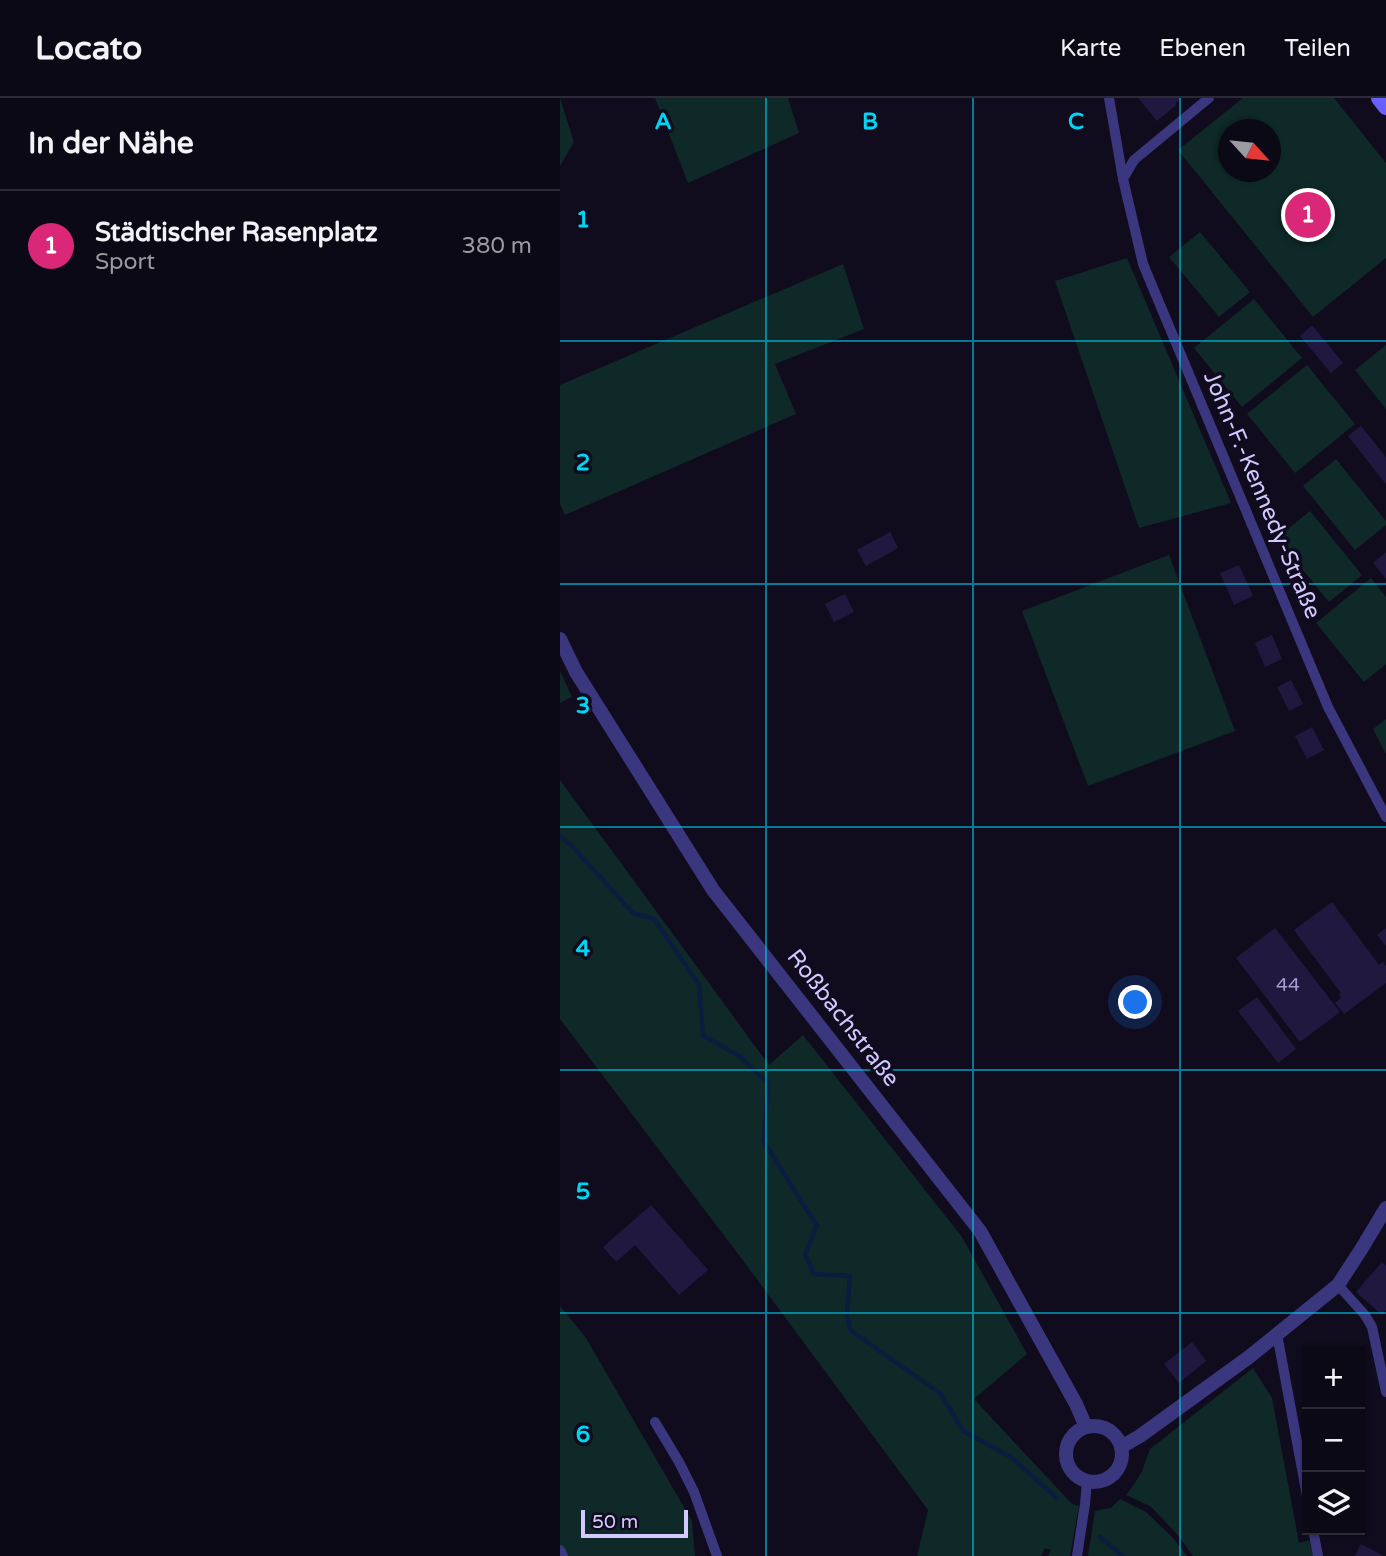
<!DOCTYPE html>
<html lang="de">
<head>
<meta charset="utf-8">
<style>
  :root { --surface:#0c0916; --page:#15121f; --text:#f1f3f6; --muted:#9a9aa1; --line:#2c2a35; --accent:#db2777 }
  body { margin:0; font-family:"Varela Round",sans-serif; background:var(--page); color:var(--text) }
  .controls { position:absolute; right:21px; bottom:21px; display:grid; overflow:hidden; border-radius:0px; box-shadow:0 2px 5px #0004 }
  .controls button { width:63px; height:63px; display:grid; place-items:center; padding:0; border:0; border-bottom:2px solid var(--line); background:var(--surface); color:var(--text); font:35px sans-serif }
  .compass { position:absolute; left:658px; top:21px; width:63px; height:63px; border-radius:50%; background:var(--surface); box-shadow:0 2px 5px #0004; rotate:117deg }
  .scale { position:absolute; left:21px; bottom:18px; width:107px; box-sizing:border-box; padding-left:7px; border:4px solid #d1c9ff; border-top:0; font-size:19px; line-height:24px; white-space:nowrap; color:#d1c9ff; -webkit-text-stroke:5px #100c1e; paint-order:stroke }
  .you { position:absolute; left:576px; top:905px; width:24px; height:24px; margin:-18px; border:5px solid #fff; border-radius:50%; background:#1a73e8; box-shadow:0 0 0 10px #1a73e833 }
  .badge { display:grid; place-items:center; width:46px; height:46px; border-radius:50%; background:var(--accent); color:#fff; font-size:23px; font-weight:700 }
  .pin { position:absolute; translate:-50% -50%; border:4px solid #fff; box-shadow:0 2px 7px #0006 }
  .list { margin:0; padding:0; list-style:none }
  h2 { display:flex; justify-content:space-between; align-items:center; height:91px; margin:0; padding:0 28px; font-size:30px }
  h2 small { font-size:23px; font-weight:400; color:var(--muted) }
  .list li { display:grid; grid-template-columns:46px 1fr auto; gap:21px; align-items:center; box-sizing:border-box; height:112px; padding:0 28px; border-top:2px solid var(--line) }
  .list b { display:block; font-size:26px; white-space:nowrap }
  .list p { margin:0; font-size:23px; white-space:nowrap; color:var(--muted) }
  .list em { font-size:23px; font-style:normal; color:var(--muted) }
  .icon { flex:none; width:38px; height:38px; fill:none; stroke:currentColor; stroke-width:2; stroke-linecap:round; stroke-linejoin:round }
  .map { position:relative; flex:none; width:826px; height:1458px; overflow:hidden }
  header { display:flex; align-items:center; gap:42px; box-sizing:border-box; height:98px; padding:0 35px; background:var(--surface); border-bottom:2px solid var(--line) }
  header strong { font-size:33px }
  nav { display:flex; gap:38px; margin-inline-start:auto; font-size:24px }
  main { display:flex }
  aside { flex:1; background:var(--surface) }
  .map>svg:first-child { display:block }
  .green { fill:#0f2828; fill-rule:evenodd }
  .lines { fill:none; stroke-linecap:round; stroke-linejoin:round }
  .stream { stroke:#0b1d3f; stroke-width:4.5 }
  .building { fill:#21183f }
  .minor { stroke:#3b377e; stroke-width:10 }
  .tertiary { stroke:#3b377e; stroke-width:14 }
  .secondary { stroke:#6961ff; stroke-width:16 }
  .grid { fill:none; stroke:#00d5f4; stroke-width:2; stroke-opacity:0.55 }
  .labels { text-anchor:middle; dominant-baseline:central; stroke-width:7; stroke-linejoin:round; paint-order:stroke }
  .number-label { font-size:19px; fill:#a59dcf }
  .street-label { font-size:23px; fill:#d1c9ff; stroke:#100c1e }
  .grid-label { font-size:23px; text-anchor:middle; font-weight:bold; fill:#00d5f4; stroke:#100c1e; stroke-width:7; stroke-linejoin:round; paint-order:stroke }
</style>
</head>
<body>
<header>
<strong>Locato</strong>
<nav><a>Karte</a><a>Ebenen</a><a>Teilen</a></nav>
</header>
<main>
<aside>
<h2>In der Nähe<small></small></h2>
<ul class="list">
<li><span class="badge">1</span><div><b>Städtischer Rasenplatz</b><p>Sport</p></div><em>380 m</em></li>
</ul>
</aside>
<div class="map">
<svg width="826" height="1458" viewBox="0 0 826 1458">
  <rect width="100%" height="100%" fill="#100c1e"/>
  <g class="green">
    <path d="M0,0l14,44 -14,24z"/>
    <path d="M95,0h133l11,35 -111,50z"/>
    <path d="M683,0h91l52,65v95l-73,59 -135,-167zM668,32h42v42h-42z"/>
    <path d="M640,134l50,60 -31,25 -50,-60z"/>
    <path d="M567,160l104,245 -92,25 -84,-247z"/>
    <path d="M283,166l21,65 -89,35 21,50 -231,101 -5,-11v-119z"/>
    <path d="M694,201l48,59 -60,49 -48,-59z"/>
    <path d="M826,247v64l-31,-39z"/>
    <path d="M747,267l48,59 -60,49 -48,-59z"/>
    <path d="M776,361l50,62v4l-31,25 -52,-64z"/>
    <path d="M750,413l52,64 -33,27 -52,-64z"/>
    <path d="M609,457l66,176 -147,55 -66,-175z"/>
    <path d="M811,480l15,19v67l-22,18 -48,-59z"/>
    <path d="M0,573l12,26 -12,6z"/>
    <path d="M826,621v35l-13,-25z"/>
    <path d="M0,682l209,285 34,-30 159,202 65,117 -53,45 98,105 7,2 -9,50h-22l3,-6 -6,-2 -4,8h-124l11,-46 -187,-252 -181,-239z"/>
    <path d="M0,1208l26,32 106,183 3,35h-135z"/>
    <path d="M693,1270l19,30 27,145 10,-3 4,16h-120l-16,-22 -27,-28 -24,-11 9,-12 7,-12 8,-22z"/>
    <path d="M560,1401l26,13 27,26 14,18h-99l7,-45 16,-3z"/>
  </g>
  <g class="lines">
    <g class="stream">
      <path d="M0,738l10,8 63,69 21,6 45,66 4,51 35,19 30,28 -4,59 53,84 -12,28 9,20 36,2 -3,38 3,16 91,64 22,37 48,26 46,41"/>
      <path d="M540,1439l23,19"/>
    </g>
  </g>
  <g class="building">
    <path d="M578,0h44l-7,6 1,1 -19,16z"/>
    <path d="M752,227l31,38 -12,10 -31,-37z"/>
    <path d="M801,328l25,31v27l-38,-48z"/>
    <path d="M330,434l8,16 -32,18 -9,-16z"/>
    <path d="M826,454v27l-13,-16z"/>
    <path d="M679,467l14,31 -19,9 -14,-32z"/>
    <path d="M285,496l9,18 -20,10 -9,-18z"/>
    <path d="M712,537l10,24 -17,8 -10,-24z"/>
    <path d="M731,582l12,24 -14,7 -12,-24z"/>
    <path d="M752,629l12,23 -17,9 -12,-23z"/>
    <path d="M772,804l47,63 4,-3 3,4v17l-42,31 -9,-11 6,-5 -2,-3 2,-2 -47,-63z"/>
    <path d="M715,830l65,84 -40,30 -64,-84z"/>
    <path d="M826,830v18l-9,-11z"/>
    <path d="M697,899l39,52 -18,14 -40,-52z"/>
    <path d="M91,1107l57,65 -29,25 -44,-50 -19,17 -13,-15z"/>
    <path d="M822,1164l4,4v44l-4,5 -26,-23z"/>
    <path d="M632,1244l14,19 -27,22 -15,-19z"/>
    <path d="M801,1446l23,12h-29z"/>
  </g>
  <g class="lines">
    <g class="minor">
      <path d="M549,0l14,81"/>
      <path d="M649,0l-75,62 -11,19 20,85 185,443 58,110"/>
      <path d="M778,1187l27,30 7,12 14,65"/>
      <path d="M717,1236l30,162"/>
      <path d="M95,1324l24,40 15,30 23,64"/>
      <path d="M753,1432l5,26"/>
      <path d="M0,1452l3,6"/>
      <path d="M517,1458l8,-52 2,-23"/>
    </g>
    <g class="tertiary">
      <path d="M0,541l16,33 137,218 267,341 96,173 10,23"/>
      <circle cx="534" cy="1356" r="28"/>
      <path d="M561,1349l19,-11 109,-79 89,-72 24,-37 24,-40"/>
    </g>
    <path class="secondary" d="M819,0l7,9"/>
  </g>
  <path class="grid" d="M206,0v1458M413,0v1458M620,0v1458M0,243h826M0,486h826M0,729h826M0,972h826M0,1215h826"/>
  <g class="labels">
    <g class="number-label">
      <text x="728" y="887">44</text>
    </g>
    <g class="street-label">
      <text transform="translate(702 397) rotate(67)">John-F.-Kennedy-Straße</text>
      <text transform="translate(283 920) rotate(52)">Roßbachstraße</text>
    </g>
  </g>
  <g class="grid-label">
    <text x="103" y="31">A</text>
    <text x="310" y="31">B</text>
    <text x="516" y="31">C</text>
    <text x="23" y="129">1</text>
    <text x="23" y="372">2</text>
    <text x="23" y="615">3</text>
    <text x="23" y="858">4</text>
    <text x="23" y="1101">5</text>
    <text x="23" y="1344">6</text>
  </g>
</svg>
<div class="controls">
<button>+</button>
<button>−</button>
<button><svg class="icon" aria-label="layers" viewBox="0 0 24 24"><path d="M12 4l9 5-9 5-9-5zM3 14l9 5 9-5"/></svg></button>
</div>
<svg class="compass" viewBox="-18 -18 36 36"><path d="M0-13l5 13h-10z" fill="#e53935"/><path d="M0 13l5-13h-10z" fill="#9a9aa1"/></svg>
<div class="scale">50 m</div>
<div class="you"></div>
<div class="pin badge" style="left:748px;top:117px">1</div>
</div>
</main>
</body>
</html>
